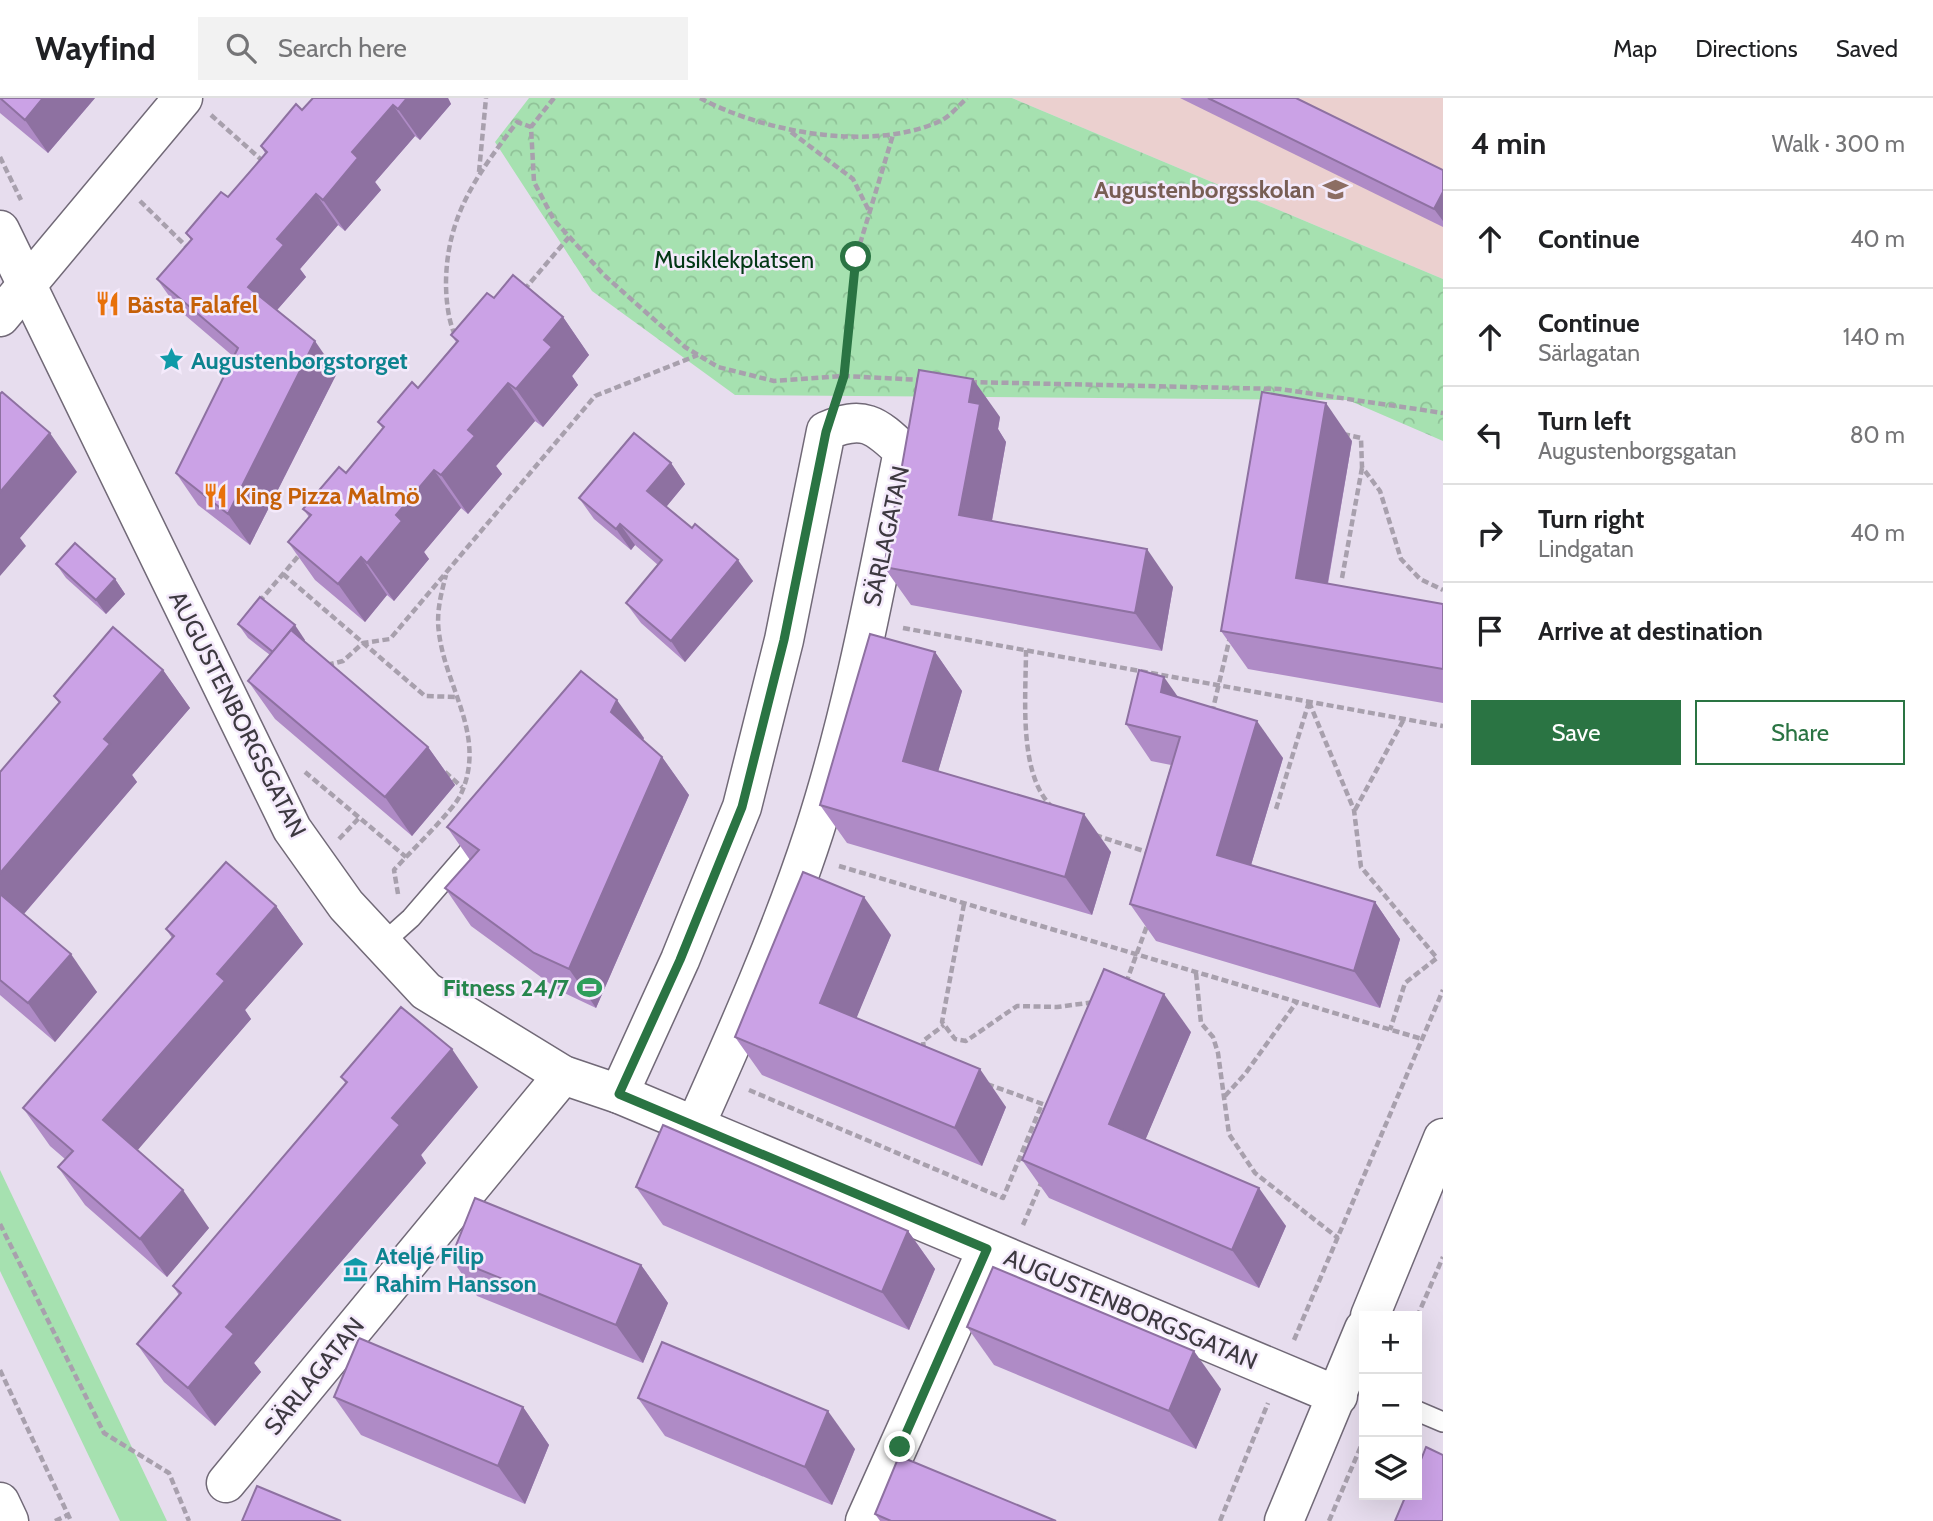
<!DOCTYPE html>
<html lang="en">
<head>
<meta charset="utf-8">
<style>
  :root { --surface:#fff; --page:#f2f2f2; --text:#202124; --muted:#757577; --line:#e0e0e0; --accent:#2a7443 }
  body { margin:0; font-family:Cabin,sans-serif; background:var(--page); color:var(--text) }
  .controls { position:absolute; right:21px; bottom:21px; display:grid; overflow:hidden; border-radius:0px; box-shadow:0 7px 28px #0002 }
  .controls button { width:63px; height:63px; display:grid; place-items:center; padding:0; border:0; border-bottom:2px solid var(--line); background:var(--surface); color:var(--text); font:35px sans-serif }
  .stop { position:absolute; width:21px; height:21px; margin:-16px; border:5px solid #2a7443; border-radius:50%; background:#fff }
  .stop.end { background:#2a7443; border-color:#fff; box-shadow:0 2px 7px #0008 }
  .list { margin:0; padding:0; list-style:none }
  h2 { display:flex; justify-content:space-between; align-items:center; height:91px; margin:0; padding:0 28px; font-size:30px }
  h2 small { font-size:23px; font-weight:400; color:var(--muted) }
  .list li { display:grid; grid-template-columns:46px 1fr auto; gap:21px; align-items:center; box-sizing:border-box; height:98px; padding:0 28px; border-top:2px solid var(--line) }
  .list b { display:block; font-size:26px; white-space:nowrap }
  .list p { margin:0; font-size:23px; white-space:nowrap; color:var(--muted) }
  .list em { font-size:23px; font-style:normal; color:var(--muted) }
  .actions { display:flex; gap:14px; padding:21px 28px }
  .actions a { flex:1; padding:16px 0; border:2px solid var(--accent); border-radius:0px; text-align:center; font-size:24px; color:var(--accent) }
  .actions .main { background:var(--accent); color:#fff }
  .icon { flex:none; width:38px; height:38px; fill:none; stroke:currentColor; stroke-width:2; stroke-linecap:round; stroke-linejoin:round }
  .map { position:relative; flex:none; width:1443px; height:1423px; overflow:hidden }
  header { display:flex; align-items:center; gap:42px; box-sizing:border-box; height:98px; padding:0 35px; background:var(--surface); border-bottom:2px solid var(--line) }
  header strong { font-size:33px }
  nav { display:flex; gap:38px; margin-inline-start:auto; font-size:24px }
  .search { width:490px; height:63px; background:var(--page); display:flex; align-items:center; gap:18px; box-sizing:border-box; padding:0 24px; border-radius:0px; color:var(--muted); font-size:26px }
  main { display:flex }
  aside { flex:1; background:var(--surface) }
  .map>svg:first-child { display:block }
  .education { fill:#ebd0cf }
  .grass { fill:#a6e1b0 }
  .park { fill:url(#park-crowns) }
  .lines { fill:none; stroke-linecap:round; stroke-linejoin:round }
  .service-casing { stroke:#716977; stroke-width:22 }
  .minor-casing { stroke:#716977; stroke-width:41 }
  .tertiary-casing { stroke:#716977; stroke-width:41 }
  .path { stroke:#a8a0ad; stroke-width:4.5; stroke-dasharray:7 3.5; stroke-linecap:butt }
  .service { stroke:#fff; stroke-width:19 }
  .minor { stroke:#fff; stroke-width:38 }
  .tertiary { stroke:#fff; stroke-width:38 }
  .wall { fill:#af8bc6 }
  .shaded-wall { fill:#8e71a1 }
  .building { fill:#cba2e6; stroke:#8e71a1; stroke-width:2 }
  .route { stroke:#2a7443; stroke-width:9 }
  .labels { text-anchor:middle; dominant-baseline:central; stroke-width:5; stroke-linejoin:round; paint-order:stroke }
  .education-label { font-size:24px; font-weight:bold; fill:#785e54; stroke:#f4eafb; text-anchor:end }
  .park-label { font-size:24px; fill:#033815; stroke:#f4eafb }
  .food-label { font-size:24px; font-weight:bold; fill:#c56008; stroke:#f4eafb; text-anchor:start }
  .culture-label { font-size:24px; font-weight:bold; fill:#0d838f; stroke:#f4eafb; text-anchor:start }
  .street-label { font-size:24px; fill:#3d3940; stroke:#f4eafb }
  .leisure-label { font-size:24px; font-weight:bold; fill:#27864d; stroke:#f4eafb; text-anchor:end }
</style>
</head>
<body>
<header>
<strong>Wayfind</strong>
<div class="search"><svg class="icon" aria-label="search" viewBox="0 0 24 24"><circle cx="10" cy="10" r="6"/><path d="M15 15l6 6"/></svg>Search here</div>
<nav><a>Map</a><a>Directions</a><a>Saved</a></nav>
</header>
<main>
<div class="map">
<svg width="1443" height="1423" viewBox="0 0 1443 1423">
  <defs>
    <pattern id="park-crowns" width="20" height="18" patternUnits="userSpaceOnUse" patternTransform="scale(1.75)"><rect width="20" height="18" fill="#a6e1b0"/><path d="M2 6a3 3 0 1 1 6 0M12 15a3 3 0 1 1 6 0" fill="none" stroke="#90c298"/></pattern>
  </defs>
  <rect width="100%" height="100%" fill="#e7ddee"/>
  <path class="education" d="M1012,0h431v181z"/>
  <path class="grass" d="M0,1072l167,351h-47l-120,-250z"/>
  <path class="park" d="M529,0h483l431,181v162l-95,-41 -613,-5 -143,-104 -97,-149z"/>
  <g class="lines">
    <defs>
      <g id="service">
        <path d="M382,846l29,-26 58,-67"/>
        <path d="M1417,1313l26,11"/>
      </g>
      <g id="minor">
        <path d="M0,132l292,599 54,76 80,86 137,84 56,19 719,302"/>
        <path d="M0,219l183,-219"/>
        <path d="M619,996l61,-134 62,-153 42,-167 42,-209c37,-16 49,-7 77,20 -26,128 -49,257 -89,381 -33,101 -76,198 -119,294"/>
        <path d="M226,1385l337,-408"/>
        <path d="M865,1423l122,-272"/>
      </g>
      <g id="tertiary">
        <path d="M1370,1218l73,-178"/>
        <path d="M0,1404l9,19"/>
        <path d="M1284,1423l80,-192"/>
      </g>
    </defs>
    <use href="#service" class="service-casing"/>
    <use href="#minor" class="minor-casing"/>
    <use href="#tertiary" class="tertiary-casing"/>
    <g class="path">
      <path d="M554,0l-23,29 3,55 20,38 50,55 81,72 33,20 56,14 69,-5 80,4"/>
      <path d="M700,0c63,34 170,54 238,24 11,-4 20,-16 29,-24"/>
      <path d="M211,17l54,48"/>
      <path d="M791,34l62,47 16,32"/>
      <path d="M0,59l21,43"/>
      <path d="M479,74l7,-74"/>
      <path d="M140,103l49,48"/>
      <path d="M524,192l45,-53"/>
      <path d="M455,237c-7,-15 -9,-36 -9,-53 1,-68 32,-108 71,-160l14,5"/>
      <path d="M970,284l310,7 163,24"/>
      <path d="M839,291l4,-13 13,-119 37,-122"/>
      <path d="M1343,336l18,4 1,29 18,24 21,68 19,20 23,11"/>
      <path d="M283,476l142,122 31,1"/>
      <path d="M1342,480l20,-110"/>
      <path d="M259,504l42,-49"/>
      <path d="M903,530l540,98"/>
      <path d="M1026,552c0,45 -8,123 25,156"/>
      <path d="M327,567l16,-4 20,-18 27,-4 205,-243 103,-41"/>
      <path d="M1309,604l45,108 7,57 76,91 -32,25 -15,47"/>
      <path d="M1212,615l18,-76"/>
      <path d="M305,674l101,85"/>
      <path d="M445,674l17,15"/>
      <path d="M1276,711l33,-107"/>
      <path d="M1355,712l49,-91"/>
      <path d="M1095,737l55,18"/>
      <path d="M339,741l20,-21"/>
      <path d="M839,768l583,173"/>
      <path d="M398,796l-4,-24c14,-16 60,-60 67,-76 26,-58 -15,-105 -22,-161 -3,-20 2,-39 7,-58"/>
      <path d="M964,806l-22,118 13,17 11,2 51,-35 40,1 38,-5"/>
      <path d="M1196,875l5,50 12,14 5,16 11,81 26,39 83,65"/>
      <path d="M1126,885l22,-60"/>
      <path d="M924,951l-1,-8 21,-16"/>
      <path d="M987,986l64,23"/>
      <path d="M749,992l254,108 39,-94"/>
      <path d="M1225,998l20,-22 51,-71"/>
      <path d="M0,1126l104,209 65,40 20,48"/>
      <path d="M1023,1127l19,-44"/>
      <path d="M1417,1219l26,-60"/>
      <path d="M1294,1242l149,-350"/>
      <path d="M0,1272l71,151"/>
      <path d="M55,1423l13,-6"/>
      <path d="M1220,1423l48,-118"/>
      <path d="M1329,1423l35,-82"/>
    </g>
    <use href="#service" class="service"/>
    <use href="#minor" class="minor"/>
    <use href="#tertiary" class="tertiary"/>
  </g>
  <g class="wall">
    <path d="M0,0h95l-47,55 -48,-40z"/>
    <path d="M313,0h135l3,6 -31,36 -5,-4 -40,46 6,8 -36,41 -7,-6 -38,44 6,8 -29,33 60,63 -87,172 -52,-40 -22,-32 58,-116 -55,-47 -22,-31 34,-39 -5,-7 42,-36 37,-44 -4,-7 41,-36z"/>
    <path d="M1180,0h116l147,72v57z"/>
    <path d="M494,200l69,19 26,38 -17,21 6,9 -35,42 -8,-6 -39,45 6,8 -34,40 -7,-6 -37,44 5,7 -35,42 -7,-6 -22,27 -50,-42 -27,-38 21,-25 -6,-8 43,-36 37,-44 -5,-7 40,-34 38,-46 -5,-7z"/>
    <path d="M1000,319l-2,12 8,13 -14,79 181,66 -11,64 -251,-46 -27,-38z"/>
    <path d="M1352,343l-24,143 115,20v99l-195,-34 -27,-38z"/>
    <path d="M671,365l14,21 -19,23 87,74 -68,81 -44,-39 -15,-20 32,-38 -23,-20 -4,5 -37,-31 -15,-21z"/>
    <path d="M56,466l59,15 10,15 -19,20 -40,-36z"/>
    <path d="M238,526l67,16 -1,1 124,106 27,38 -43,51 -137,-117 -27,-38 22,-26 -22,-17z"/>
    <path d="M935,554l27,39 -24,80 173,81 -19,63 -245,-72 -27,-38z"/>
    <path d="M163,572l27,38 -58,67 5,7 -113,132 73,78 -42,50 -55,-47v-223l59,-69 -5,-7z"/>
    <path d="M1179,599l104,61 -32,107 124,37 25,37 -20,69 -224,-67 -26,-37 41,-139 -20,-4 -25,-37z"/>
    <path d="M644,640l-1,2 19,17 27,38 -93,213 -36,-17 -89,-65 -26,-38 25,-28 -23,-33z"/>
    <path d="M276,808l27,38 -58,66 6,9 -114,131 72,78 -42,49 -82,-72 -27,-38 7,-8 -15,-13 -27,-38 149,-170 -6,-9z"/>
    <path d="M891,837l-35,83 150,89 -24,59 -220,-91 -27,-38z"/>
    <path d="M1191,934l-46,108 141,86 -27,62 -210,-90 -27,-38z"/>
    <path d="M341,979l137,10 -57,68 5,8 -172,200 7,9 -46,54 -51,-44 -27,-38 42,-49 -6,-9 173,-202z"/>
    <path d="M636,1089l272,44 27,38 -26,61 -246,-105z"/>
    <path d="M451,1160l190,7 27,38 -25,60 -166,-67z"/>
    <path d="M967,1229l254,62 -25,60 -202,-84z"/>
    <path d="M334,1299l189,10 26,38 -24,59 -164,-69z"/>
    <path d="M638,1300l217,51 -23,56 -167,-69z"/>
    <path d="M875,1416l181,7h-176z"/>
  </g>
  <g class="shaded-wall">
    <path d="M43,0h52l-47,55 -23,-33z"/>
    <path d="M407,0h41l3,6 -31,36 -22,-31z"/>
    <path d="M393,7l22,31 -40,46 6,8 -36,41 -22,-31 29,-48z"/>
    <path d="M1443,94v29l-9,-12z"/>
    <path d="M316,96l22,31 -38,44 6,8 -36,41 -22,-31 29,-48z"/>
    <path d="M563,219l26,38 -17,21 6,9 -35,42 -27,-38 28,-49z"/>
    <path d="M315,243l22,32 -87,172 -22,-31z"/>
    <path d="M973,281l27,38 -2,12 8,13 -20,111 -27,-38 10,-113z"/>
    <path d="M508,285l27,38 -39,45 6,8 -34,40 -27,-39 27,-45z"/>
    <path d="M1326,305l26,38 -30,175 -26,-38z"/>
    <path d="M50,335l27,39 -57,66 6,8 -26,30v-84z"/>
    <path d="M671,365l14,21 -23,28 -15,-21z"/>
    <path d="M434,372l27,38 -37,44 5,7 -35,42 -27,-38 29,-48z"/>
    <path d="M620,426l15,21 -4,5 -15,-21z"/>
    <path d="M1147,451l26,38 -11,64 -27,-38z"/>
    <path d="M361,459l26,38 -22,27 -27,-38z"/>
    <path d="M738,462l15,21 -68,81 -14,-21z"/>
    <path d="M115,481l10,15 -19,20 -10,-14z"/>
    <path d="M295,527l10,15 -21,27 -10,-15z"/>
    <path d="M935,554l27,39 -32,108 -27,-38z"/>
    <path d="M163,572l27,38 -58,67 5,7 -121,141 -16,-23v-27l104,-134z"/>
    <path d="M1164,579l26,37 -29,-22z"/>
    <path d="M617,602l27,38 -6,12 -27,-38z"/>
    <path d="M1257,623l26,37 -40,134 -26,-37z"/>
    <path d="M428,649l27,38 -43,51 -27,-39z"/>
    <path d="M662,659l27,38 -93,213 -27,-39z"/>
    <path d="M1084,716l27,38 -19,63 -27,-38z"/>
    <path d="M864,799l27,38 -44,106 -27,-38z"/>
    <path d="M1375,804l25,37 -20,69 -26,-37z"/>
    <path d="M276,808l27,38 -58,66 6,9 -121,140 -27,-39 114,-146z"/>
    <path d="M71,856l26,38 -42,50 -27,-39z"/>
    <path d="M1164,896l27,38 -55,130 -27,-38z"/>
    <path d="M452,951l26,38 -57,68 5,8 -172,200 7,9 -46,54 -27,-38 38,-61 166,-209z"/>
    <path d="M980,971l26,38 -24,59 -27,-38z"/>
    <path d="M1259,1090l27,38 -27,62 -27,-38z"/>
    <path d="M183,1092l26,38 -42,49 -27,-38z"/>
    <path d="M908,1133l27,38 -26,61 -27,-38z"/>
    <path d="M641,1167l27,38 -25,60 -27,-38z"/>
    <path d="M1194,1253l27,38 -25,60 -27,-38z"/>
    <path d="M523,1309l26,38 -24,59 -27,-38z"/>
    <path d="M828,1313l27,38 -23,56 -27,-38z"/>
  </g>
  <g class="building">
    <path d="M0,0h43l-18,22z"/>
    <path d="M313,0h94l-9,11 -5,-4 -41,47 6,6 -35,42 -7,-6 -39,45 7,6 -36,42 67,54 -87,173 -52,-41 62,-125 -81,-69 35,-40 -6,-6 17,-20 18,-21 7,5 39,-45 -6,-6 35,-42 6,6z"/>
    <path d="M1208,0h88l147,72v22l-9,17z"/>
    <path d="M513,177l50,42 -19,23 8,7 -36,42 -8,-6 -40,47 7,6 -34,39 -7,-5 -38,45 6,6 -35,42 -6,-6 -23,27 -50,-42 23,-27 -8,-6 36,-42 7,6 38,-46 -6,-5 34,-40 6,6 40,-47 -7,-6 36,-42 7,5z"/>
    <path d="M919,272l54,9 -4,23 11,2 -21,111 188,34 -12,64 -251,-46z"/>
    <path d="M2,294l48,41 -50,59v-98z"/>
    <path d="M1262,294l64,11 -30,175 147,26v65l-222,-38z"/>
    <path d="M634,335l37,30 -24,28 45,37 3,-4 43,36 -67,81 -45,-38 36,-43 -42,-36 -4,5 -37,-31z"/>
    <path d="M75,445l40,36 -19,21 -40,-36z"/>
    <path d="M260,499l35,28 -22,27 -35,-28z"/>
    <path d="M113,529l50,43 -59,69 6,5 -110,129v-101l60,-70 -6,-6z"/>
    <path d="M291,532l137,117 -43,50 -137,-116z"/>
    <path d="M870,536l65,18 -32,109 181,53 -19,63 -245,-72z"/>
    <path d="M1139,572l25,7 -3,15 96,29 -40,134 158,47 -21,69 -224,-67 50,-167 -54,-13z"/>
    <path d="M581,573l36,29 -6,12 51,45 -93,212 -35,-16 -89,-65 34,-38 -32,-23z"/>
    <path d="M226,764l50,44 -59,68 8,7 -122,139 80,70 -43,49 -82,-72 15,-16 -50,-43 151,-172 -8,-7z"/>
    <path d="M803,774l61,25 -44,106 160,66 -25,59 -220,-91z"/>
    <path d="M0,796l71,60 -43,49 -28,-23z"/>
    <path d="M1104,871l60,25 -55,130 150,64 -27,62 -210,-90z"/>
    <path d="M401,909l51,42 -60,69 8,7 -174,202 8,7 -46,54 -51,-44 44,-51 -8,-7 174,-204 -6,-5z"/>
    <path d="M663,1027l245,106 -26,61 -246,-105z"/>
    <path d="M475,1100l166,67 -25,60 -165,-67z"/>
    <path d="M993,1169l201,84 -25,60 -202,-84z"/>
    <path d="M359,1240l164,69 -25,59 -164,-69z"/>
    <path d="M662,1244l166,69 -23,56 -167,-69z"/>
    <path d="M1426,1349l17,8v66h-48l11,-26h11v-25z"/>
    <path d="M899,1358l157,65h-165l-16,-7z"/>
    <path d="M257,1388l84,35h-99z"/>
  </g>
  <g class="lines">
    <path class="route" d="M856,159l-12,119 -18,56 -42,208 -42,167 -62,153 -61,134 368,155 -87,198"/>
  </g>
  <defs>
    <symbol id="school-bare" viewBox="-9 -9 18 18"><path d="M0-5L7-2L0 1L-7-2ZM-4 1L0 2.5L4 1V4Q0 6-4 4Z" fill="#8d6e63" stroke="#f4eafb" stroke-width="2.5" paint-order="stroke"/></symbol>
    <symbol id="restaurant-bare" viewBox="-9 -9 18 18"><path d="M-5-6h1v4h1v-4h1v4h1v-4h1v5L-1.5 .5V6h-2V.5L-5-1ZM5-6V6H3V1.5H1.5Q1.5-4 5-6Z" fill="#e8710a" stroke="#f4eafb" stroke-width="2.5" paint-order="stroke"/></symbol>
    <symbol id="sight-bare" viewBox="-9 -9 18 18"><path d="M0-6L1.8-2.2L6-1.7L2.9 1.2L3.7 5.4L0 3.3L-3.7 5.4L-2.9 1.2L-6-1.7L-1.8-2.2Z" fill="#0f9aa8" stroke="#f4eafb" stroke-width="2.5" paint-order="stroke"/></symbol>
    <symbol id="stadium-bare" viewBox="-9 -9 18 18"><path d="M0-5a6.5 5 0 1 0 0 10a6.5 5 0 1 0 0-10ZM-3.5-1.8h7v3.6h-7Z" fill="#2e9e5b" stroke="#f4eafb" stroke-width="2.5" paint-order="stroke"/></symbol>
    <symbol id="museum-bare" viewBox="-9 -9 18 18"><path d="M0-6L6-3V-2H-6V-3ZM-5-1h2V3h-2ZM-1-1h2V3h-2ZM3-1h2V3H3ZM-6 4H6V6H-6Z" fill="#0f9aa8" stroke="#f4eafb" stroke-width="2.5" paint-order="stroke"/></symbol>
  </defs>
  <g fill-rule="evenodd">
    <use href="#school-bare" x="1318" y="74" width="35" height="35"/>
    <use href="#restaurant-bare" x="90" y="188" width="35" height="35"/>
    <use href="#sight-bare" x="154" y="244" width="35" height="35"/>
    <use href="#restaurant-bare" x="198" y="380" width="35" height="35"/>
    <use href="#stadium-bare" x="572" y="872" width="35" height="35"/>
    <use href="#museum-bare" x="338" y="1154" width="35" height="35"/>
  </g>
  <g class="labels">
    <g class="education-label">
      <text x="1315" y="91">Augustenborgsskolan</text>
    </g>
    <g class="park-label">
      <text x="734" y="161">Musiklekplatsen</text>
    </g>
    <g class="food-label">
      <text x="127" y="206">Bästa Falafel</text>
      <text x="235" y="397">King Pizza Malmö</text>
    </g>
    <g class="culture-label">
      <text x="191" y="262">Augustenborgstorget</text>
      <text x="375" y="1157">Ateljé Filip<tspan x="375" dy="28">Rahim Hansson</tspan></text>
    </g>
    <g class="street-label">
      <text transform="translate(886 438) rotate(-78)">SÄRLAGATAN</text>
      <text transform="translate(238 616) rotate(63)">AUGUSTENBORGSGATAN</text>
      <text transform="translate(1131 1211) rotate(23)">AUGUSTENBORGSGATAN</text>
      <text transform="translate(314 1278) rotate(-51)">SÄRLAGATAN</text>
    </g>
    <g class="leisure-label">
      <text x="569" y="889">Fitness 24/7</text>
    </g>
  </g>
</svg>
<div class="controls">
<button>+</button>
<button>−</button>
<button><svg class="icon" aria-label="layers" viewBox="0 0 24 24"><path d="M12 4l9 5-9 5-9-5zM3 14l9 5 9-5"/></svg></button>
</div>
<div class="stop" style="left:856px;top:159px"></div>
<div class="stop end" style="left:900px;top:1349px"></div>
</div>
<aside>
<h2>4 min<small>Walk · 300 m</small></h2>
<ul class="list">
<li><svg class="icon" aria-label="ahead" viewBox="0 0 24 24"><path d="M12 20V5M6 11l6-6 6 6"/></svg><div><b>Continue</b></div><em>40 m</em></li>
<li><svg class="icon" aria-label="ahead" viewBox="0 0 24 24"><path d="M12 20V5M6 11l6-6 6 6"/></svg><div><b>Continue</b><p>Särlagatan</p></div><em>140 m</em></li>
<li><svg class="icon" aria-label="left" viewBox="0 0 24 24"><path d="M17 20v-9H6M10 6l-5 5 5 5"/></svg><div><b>Turn left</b><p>Augustenborgsgatan</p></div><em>80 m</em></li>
<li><svg class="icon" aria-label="right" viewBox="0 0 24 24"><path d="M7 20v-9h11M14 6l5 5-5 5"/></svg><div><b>Turn right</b><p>Lindgatan</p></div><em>40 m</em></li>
<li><svg class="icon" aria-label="arrive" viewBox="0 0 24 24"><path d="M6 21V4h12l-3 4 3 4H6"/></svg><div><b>Arrive at destination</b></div></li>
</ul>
<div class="actions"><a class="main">Save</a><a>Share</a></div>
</aside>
</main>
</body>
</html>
